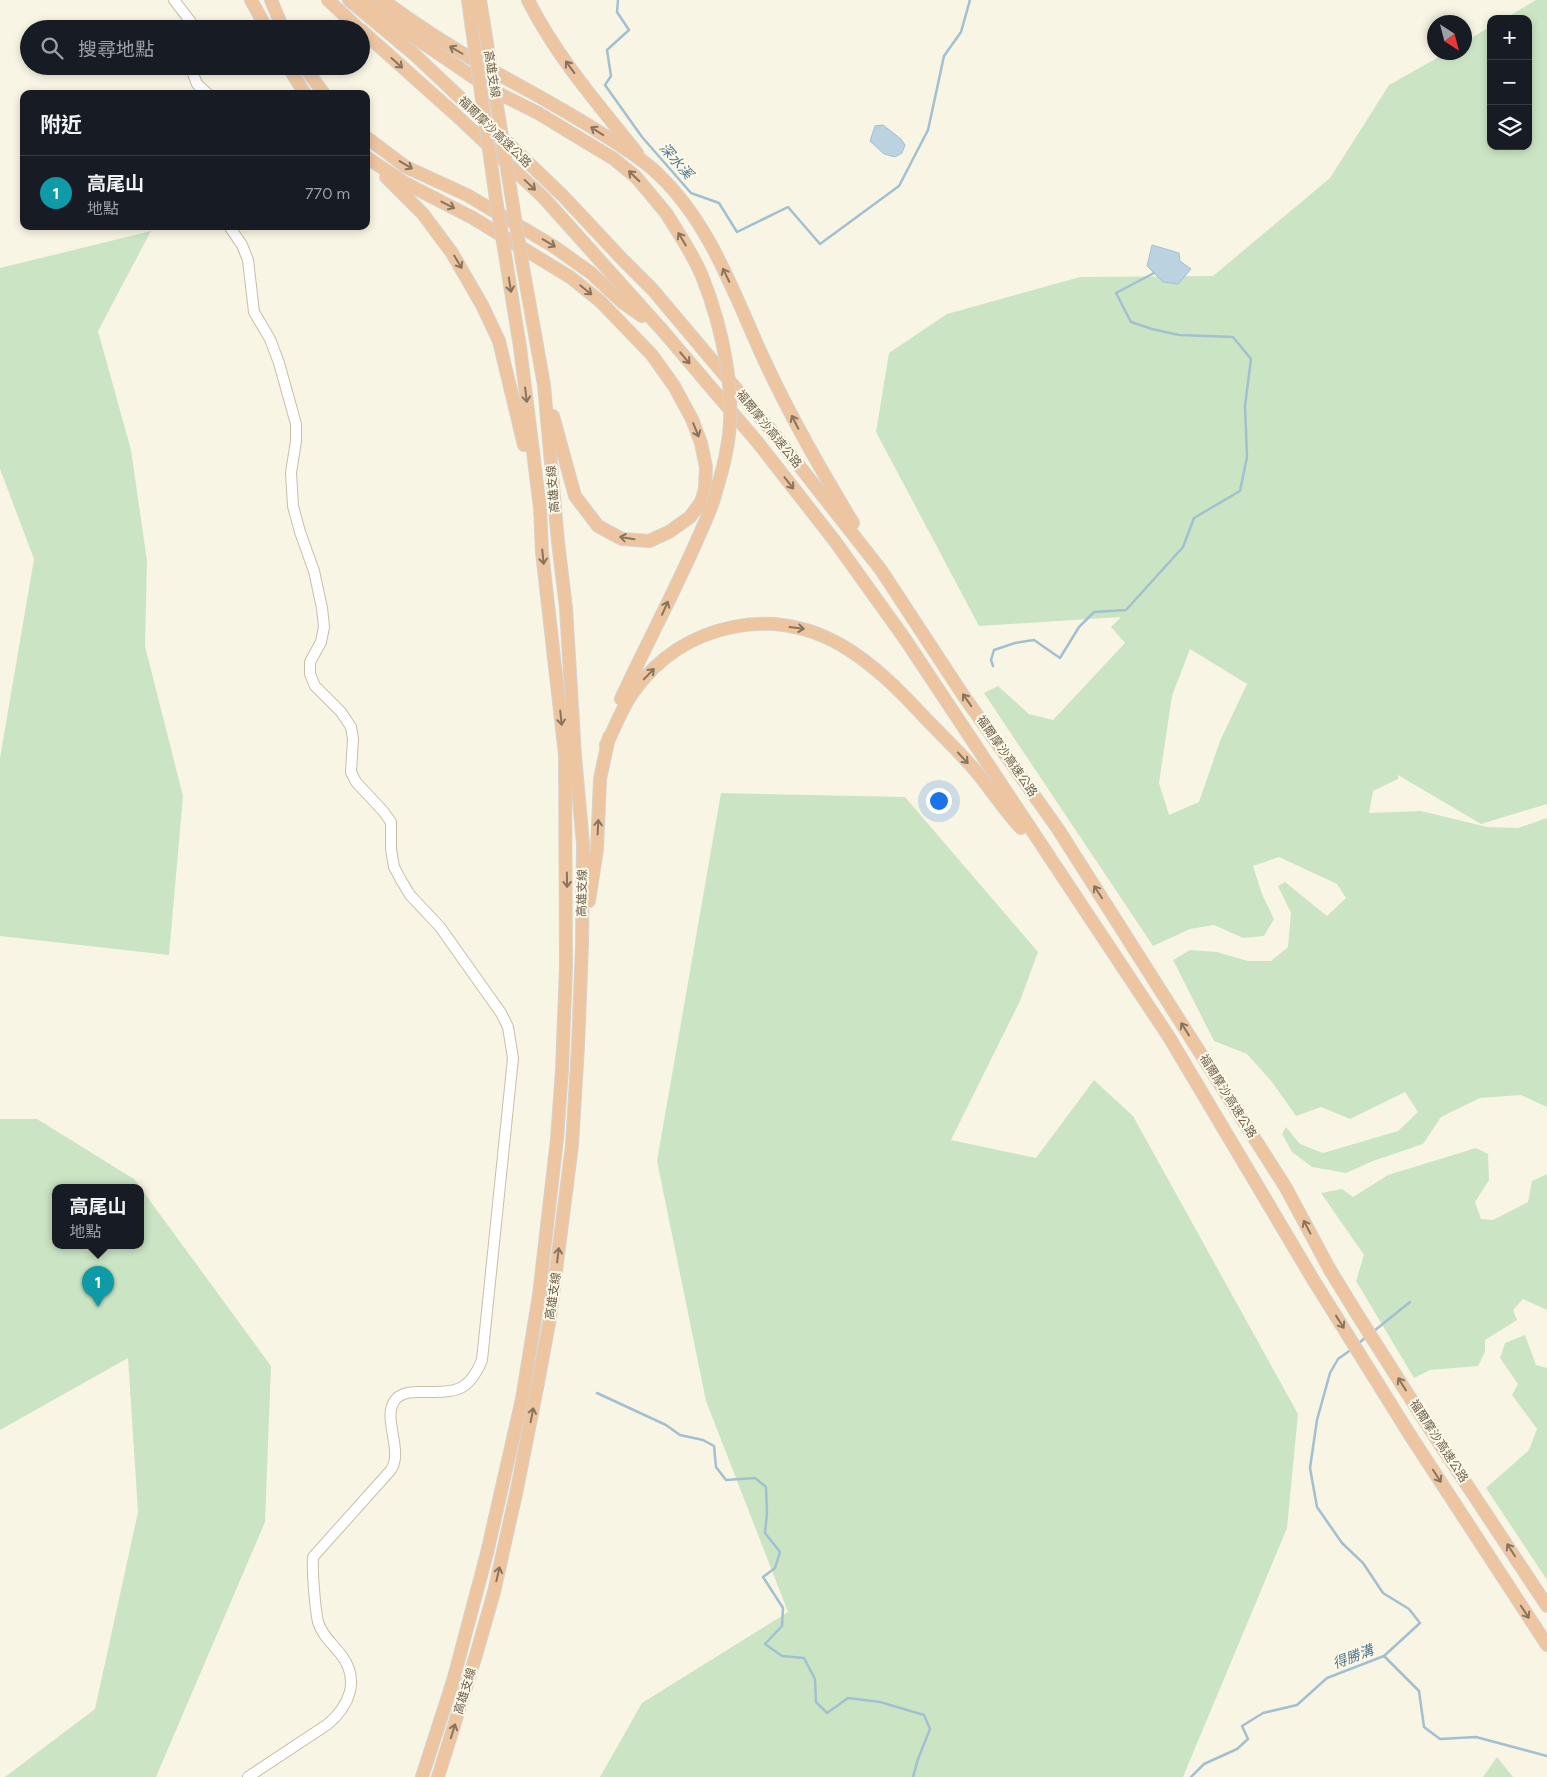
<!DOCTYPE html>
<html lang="zh-TW">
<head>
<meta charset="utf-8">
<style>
  :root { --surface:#171b24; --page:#242831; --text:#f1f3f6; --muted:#9ea1a6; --line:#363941; --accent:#d93025 }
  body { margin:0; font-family:Figtree,"Noto Sans TC",sans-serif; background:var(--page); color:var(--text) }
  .controls { position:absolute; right:15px; top:15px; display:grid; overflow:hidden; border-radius:10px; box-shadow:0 2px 8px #0003 }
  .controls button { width:45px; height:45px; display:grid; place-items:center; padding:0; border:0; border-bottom:1px solid var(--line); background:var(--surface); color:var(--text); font:25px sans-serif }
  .compass { position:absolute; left:1427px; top:15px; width:45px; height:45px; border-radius:50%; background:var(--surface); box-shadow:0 2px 8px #0003; rotate:144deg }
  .you { position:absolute; left:938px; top:800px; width:18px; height:18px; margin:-12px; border:4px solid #fff; border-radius:50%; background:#1a73e8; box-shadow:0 0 0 8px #1a73e833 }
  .badge { display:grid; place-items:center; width:32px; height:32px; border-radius:50%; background:var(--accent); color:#fff; font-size:16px; font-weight:700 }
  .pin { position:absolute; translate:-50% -41px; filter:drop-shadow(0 1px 2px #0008) }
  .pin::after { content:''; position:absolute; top:26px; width:18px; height:15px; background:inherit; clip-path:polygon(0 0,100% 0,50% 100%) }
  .popup { position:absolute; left:52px; top:1184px; width:92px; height:65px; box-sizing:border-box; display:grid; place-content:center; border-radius:10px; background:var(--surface); filter:drop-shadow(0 1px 4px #0005); font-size:16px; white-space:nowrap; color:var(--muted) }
  .popup b { font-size:19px; color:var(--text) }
  .popup::after { content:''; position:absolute; left:50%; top:100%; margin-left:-10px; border:10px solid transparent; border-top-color:var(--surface) }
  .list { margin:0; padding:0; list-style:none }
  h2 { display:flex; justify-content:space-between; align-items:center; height:65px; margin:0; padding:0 20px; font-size:21px }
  h2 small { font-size:16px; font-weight:400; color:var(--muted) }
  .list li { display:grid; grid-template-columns:32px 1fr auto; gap:15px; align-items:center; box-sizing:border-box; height:75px; padding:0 20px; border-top:1px solid var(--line) }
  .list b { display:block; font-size:19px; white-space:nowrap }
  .list p { margin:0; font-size:16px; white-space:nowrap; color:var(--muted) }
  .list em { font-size:16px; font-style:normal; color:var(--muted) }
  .icon { flex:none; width:28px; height:28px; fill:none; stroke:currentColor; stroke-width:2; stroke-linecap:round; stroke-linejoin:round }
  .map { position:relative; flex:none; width:1547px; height:1777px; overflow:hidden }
  .search { position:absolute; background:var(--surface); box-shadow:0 2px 8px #0003; left:20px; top:20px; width:350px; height:55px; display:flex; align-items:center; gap:12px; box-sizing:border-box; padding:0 18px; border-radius:28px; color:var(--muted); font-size:19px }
  .panel { position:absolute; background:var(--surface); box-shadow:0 2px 8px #0003; left:20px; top:90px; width:350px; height:140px; border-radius:10px }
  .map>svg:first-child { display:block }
  .green { fill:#cbe5c4; fill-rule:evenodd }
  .water { fill:#bbd3e1; stroke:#a2c0d1 }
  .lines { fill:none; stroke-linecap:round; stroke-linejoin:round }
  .stream { stroke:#a2c0d1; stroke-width:2.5 }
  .secondary-casing { stroke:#c9bea7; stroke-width:12 }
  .highway-casing { stroke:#d7d2cd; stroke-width:14 }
  .secondary { stroke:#fff; stroke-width:10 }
  .highway { stroke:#edc5a1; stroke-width:12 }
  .highway-bridge-casing { stroke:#d7d2cd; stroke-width:14; stroke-linecap:butt }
  .highway-bridge { stroke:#edc5a1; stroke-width:12 }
  .oneway { stroke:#88745d }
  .labels { text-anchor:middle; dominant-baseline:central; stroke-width:4; stroke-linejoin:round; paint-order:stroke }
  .street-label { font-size:12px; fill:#6f604c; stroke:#fdf9e9 }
  .water-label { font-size:14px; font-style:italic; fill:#50768d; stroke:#fdf9e9 }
</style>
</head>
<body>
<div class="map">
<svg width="1547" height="1777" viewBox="0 0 1547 1777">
  <rect width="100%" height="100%" fill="#f9f5e4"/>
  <g class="green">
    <path d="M1536,0h11v804l-66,20 -83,-49v4l-25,12 -4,22 52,-2 66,16 31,1 29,-10v289l-26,-12 -41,3 -39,19 -18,27 -50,17 -27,12 -34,-6 -20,-15 -10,-18 4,-7 14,17 23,9 75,-22 20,-19 -13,-20 -55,27 -29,-12 -25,9 -24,-34 -25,-28 -33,-13 -41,-81 17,-10 27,2 31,9h23l17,-14 3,-34 -13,-27 7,-4 42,34 19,-18 -9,-14 -58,-27 -26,9 9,28 12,25 -10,17 -21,2 -29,-13 -24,4 -37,17 -169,-253 14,-7 31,28 24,6 72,-77 -14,-16 10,-10 -142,9 -103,-194 13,-79 58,-39 133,-37 133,-1 117,-98 59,-93 57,-32 18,-1 1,-10 26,-16v120h37v-127h-24zM1190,649l57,35 -27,57 -21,61 -30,13 -10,-32 13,-87z"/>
    <path d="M151,231l-53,100 33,119 16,111 -2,85 38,150 -14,159 -169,-19v-178l34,-199 -34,-90v-201z"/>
    <path d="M721,793l184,4 133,155 -18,49 -69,139 85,18 58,-78 39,36 165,298 -11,114 -104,249h-583l42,-74 146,-91 -82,-211 -49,-240z"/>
    <path d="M0,1119h37l97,60 137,187 -6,156 -109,255h-151l90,-68 43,-197 -10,-154 -128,72zM140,1188v58h-84v-58z"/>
    <path d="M1476,1148l12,6 1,26 -14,22 6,17 12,1 35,-18 4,-21 15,-7v136l-24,-11 -10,11 4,10 -32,20v12l-7,14 -48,4 -16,8 -58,-97 8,-26 -43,-62 21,-4 11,8 35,-22z"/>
    <path d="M1525,1335l11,30 11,3v212l-61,-92 43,-38 8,-21 -25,-34 6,-11 -18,-26 5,-15z"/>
    <path d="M1497,1757l16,20h-30z"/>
  </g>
  <g class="water">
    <path d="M883,125l18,14 4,6 -3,8 -7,4 -11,-3 -14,-13 5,-15z"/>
    <path d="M1152,245l27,8 1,8 11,8 -13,15 -15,-2 -16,-16z"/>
  </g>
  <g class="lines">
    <g class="stream">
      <path d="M618,0l-1,12 12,18 -22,20 4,26 -6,9 37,52 49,56 28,10 18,29 51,-25 32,37 79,-58 29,-56 16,-74 17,-24 9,-32"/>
      <path d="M993,666l-2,-6 3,-10 21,-7 19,-3 26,18 19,-31 15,-15 32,-2 57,-63 11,-29 46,-27 7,-34 -2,-51 6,-47 -18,-22 -54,-2 -27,-6 -21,-7 -15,-29 38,-20"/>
      <path d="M1374,1331l36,-29"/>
      <path d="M1358,1344l9,-8"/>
      <path d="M1352,1349l-14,10 -8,14 -13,47 -7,48 7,39 25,36 21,20 20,30 26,16 11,14 -36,33"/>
      <path d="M597,1393l69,32 14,10 23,5 11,6 2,21 10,13 29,-2 11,9 1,26 -2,20 15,19 -5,16 -12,9 20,31 -1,18 -17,18 17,12 22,2 11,21 1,23 11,11 21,-15 32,4 44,13 6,14 -12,30 -5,18"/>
      <path d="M1191,1777l13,-13 33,-15 11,-10 -6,-13 21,-13 34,-8 30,-27 57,-22 35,35 5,36 16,12 36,-2 71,19"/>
    </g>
    <defs>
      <g id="secondary">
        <path d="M174,0l17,22 3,7"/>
        <path d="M190,66l7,18 11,10"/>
        <path d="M229,226l13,19 6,15 6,52 16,27 9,24 17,61v17l-5,32 2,33 7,26 14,39 8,37 2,19 -3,15 -11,20v12l5,12 26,26 10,15 2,12 -2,33 5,10 27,29 8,11v27l3,18 7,13 9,15 30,32 61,86 7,14 5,31 -31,302c-14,34 -28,32 -62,32 -8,0 -15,0 -22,5 -20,17 8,54 -8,74l-77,86c-1,14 2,51 5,65 4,14 16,23 24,34 18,25 7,50 -14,68l-80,53"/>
      </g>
      <g id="highway">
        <path d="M251,0l16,29"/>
        <path d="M271,0l12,29"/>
        <path d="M328,0l31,29"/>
        <path d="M349,0l65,54 95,90 55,53 59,63 30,30 122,145 106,135 82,125 95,134 228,359 44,82 27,44 71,112 119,180"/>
        <path d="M364,0l37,28 91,62 46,23 76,46 22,18 30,36"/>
        <path d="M383,0c41,31 84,57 128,81 35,19 68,38 101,59 16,11 32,20 46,34 51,48 75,117 103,179 27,60 58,114 92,170"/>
        <path d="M468,0l4,29"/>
        <path d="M480,0l6,37"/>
        <path d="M528,0c28,56 70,104 109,153"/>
        <path d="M361,30l95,85 88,83 119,133 96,113 75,96 71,99 264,398 145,244 96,154 137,210"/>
        <path d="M288,66l17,28"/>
        <path d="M304,66l20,28"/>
        <path d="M366,137l40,30 61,28 86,51 38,27 31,29 20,14"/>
        <path d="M366,157l39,26 68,35 97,59 30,24 52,54 22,31 18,33 9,24 5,24 -1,22 -4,13 -11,15 -21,15 -20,9 -27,-2 -24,-13 -23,-30 -22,-80"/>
        <path d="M386,177l37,37 29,39 30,52 17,36 25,104"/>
        <path d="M621,699c30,-65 65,-128 91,-194"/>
        <path d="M606,745c9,-17 16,-38 28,-54 24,-33 58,-56 99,-64 84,-17 141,35 194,93 16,16 32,32 47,49 16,19 30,41 47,59"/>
        <path d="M589,901l8,-52 3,-70 9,-42"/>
        <path d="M422,1777l31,-96 34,-128 35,-154 17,-104 18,-156 5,-69 4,-103 -1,-212 -23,-203 -2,-44 -20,-161"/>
        <path d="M438,1777l38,-122 18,-63 23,-103 20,-101 13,-70 22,-173 6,-99 4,-101 1,-101 -8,-88 -9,-148 -8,-66 -14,-157 -7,-39"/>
      </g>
    </defs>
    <use href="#secondary" class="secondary-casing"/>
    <use href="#highway" class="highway-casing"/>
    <use href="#secondary" class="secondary"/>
    <use href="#highway" class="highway"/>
    <defs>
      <g id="highway-bridge">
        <path d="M472,29l24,170 24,148"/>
        <path d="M486,37l35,219 16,90"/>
        <path d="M666,213c13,21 27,41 36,63 21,53 36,121 24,177 -3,17 -9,35 -14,52"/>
      </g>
    </defs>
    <use href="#highway-bridge" class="highway-bridge-casing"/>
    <use href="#highway-bridge" class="highway-bridge"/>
  </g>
  <defs><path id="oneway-shaft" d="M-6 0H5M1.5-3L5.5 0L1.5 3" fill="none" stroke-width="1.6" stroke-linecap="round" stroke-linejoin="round" transform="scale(1.25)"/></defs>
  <g class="oneway">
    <use href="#oneway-shaft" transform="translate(456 50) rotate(-150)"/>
    <use href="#oneway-shaft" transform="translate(397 63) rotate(42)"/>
    <use href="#oneway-shaft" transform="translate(570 67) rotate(-126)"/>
    <use href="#oneway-shaft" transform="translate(597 131) rotate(-147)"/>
    <use href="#oneway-shaft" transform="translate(406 165) rotate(31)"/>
    <use href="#oneway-shaft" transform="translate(634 176) rotate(-136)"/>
    <use href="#oneway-shaft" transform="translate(530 185) rotate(43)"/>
    <use href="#oneway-shaft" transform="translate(448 205) rotate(27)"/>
    <use href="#oneway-shaft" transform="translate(682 239) rotate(-121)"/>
    <use href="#oneway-shaft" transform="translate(549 243) rotate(31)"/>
    <use href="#oneway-shaft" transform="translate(458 262) rotate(59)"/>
    <use href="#oneway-shaft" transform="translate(726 275) rotate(-116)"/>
    <use href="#oneway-shaft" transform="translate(510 285) rotate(81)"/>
    <use href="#oneway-shaft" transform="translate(586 290) rotate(39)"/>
    <use href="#oneway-shaft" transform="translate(685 358) rotate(50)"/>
    <use href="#oneway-shaft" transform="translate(526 395) rotate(83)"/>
    <use href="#oneway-shaft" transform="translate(795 422) rotate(-117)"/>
    <use href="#oneway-shaft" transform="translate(696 430) rotate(68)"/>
    <use href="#oneway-shaft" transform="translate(789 483) rotate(52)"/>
    <use href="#oneway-shaft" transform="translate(627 538) rotate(-171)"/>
    <use href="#oneway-shaft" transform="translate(543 557) rotate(84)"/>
    <use href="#oneway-shaft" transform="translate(665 608) rotate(-66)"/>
    <use href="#oneway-shaft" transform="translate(797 628) rotate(7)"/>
    <use href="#oneway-shaft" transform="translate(649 674) rotate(-46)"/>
    <use href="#oneway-shaft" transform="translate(967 700) rotate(-125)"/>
    <use href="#oneway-shaft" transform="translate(561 718) rotate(84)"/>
    <use href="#oneway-shaft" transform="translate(963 758) rotate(47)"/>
    <use href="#oneway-shaft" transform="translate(598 827) rotate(-87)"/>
    <use href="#oneway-shaft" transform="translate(567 880) rotate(89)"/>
    <use href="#oneway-shaft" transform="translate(1098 892) rotate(-123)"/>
    <use href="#oneway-shaft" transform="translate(1185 1029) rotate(-122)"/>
    <use href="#oneway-shaft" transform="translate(1307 1227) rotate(-118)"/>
    <use href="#oneway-shaft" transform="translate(558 1255) rotate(-83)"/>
    <use href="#oneway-shaft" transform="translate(1340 1322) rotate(58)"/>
    <use href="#oneway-shaft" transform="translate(1402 1384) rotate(-122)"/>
    <use href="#oneway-shaft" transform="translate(532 1415) rotate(-79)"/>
    <use href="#oneway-shaft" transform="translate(1437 1476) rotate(57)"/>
    <use href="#oneway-shaft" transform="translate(1511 1550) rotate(-123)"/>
    <use href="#oneway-shaft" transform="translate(498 1574) rotate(-77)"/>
    <use href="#oneway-shaft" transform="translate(1525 1612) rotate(57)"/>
    <use href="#oneway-shaft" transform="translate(453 1731) rotate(-73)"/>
  </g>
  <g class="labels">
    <g class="street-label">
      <text transform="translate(492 74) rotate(81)">高雄支線</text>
      <text transform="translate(495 132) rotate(44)">福爾摩沙高速公路</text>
      <text transform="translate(769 429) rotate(51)">福爾摩沙高速公路</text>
      <text transform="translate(553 489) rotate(-95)">高雄支線</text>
      <text transform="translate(1007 756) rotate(55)">福爾摩沙高速公路</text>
      <text transform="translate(582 893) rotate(-89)">高雄支線</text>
      <text transform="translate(1228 1096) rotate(58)">福爾摩沙高速公路</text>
      <text transform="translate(553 1296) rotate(-82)">高雄支線</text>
      <text transform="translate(1439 1441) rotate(57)">福爾摩沙高速公路</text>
      <text transform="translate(465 1691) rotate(-73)">高雄支線</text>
    </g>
    <g class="water-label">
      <text transform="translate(676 161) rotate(49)">深水溪</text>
      <text transform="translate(1353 1657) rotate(-21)">得勝溝</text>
    </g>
  </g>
</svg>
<div class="controls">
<button>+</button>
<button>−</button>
<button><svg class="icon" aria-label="layers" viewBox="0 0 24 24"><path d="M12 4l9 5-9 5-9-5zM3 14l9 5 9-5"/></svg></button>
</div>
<svg class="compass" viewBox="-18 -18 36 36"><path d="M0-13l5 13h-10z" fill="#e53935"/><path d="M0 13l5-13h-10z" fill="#9ea1a6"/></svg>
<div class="you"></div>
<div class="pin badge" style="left:98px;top:1307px;background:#0f9aa8">1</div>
<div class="popup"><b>高尾山</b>地點</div>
<div class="search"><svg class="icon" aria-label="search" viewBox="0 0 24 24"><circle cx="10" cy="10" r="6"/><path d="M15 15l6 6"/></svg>搜尋地點</div>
<section class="panel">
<h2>附近<small></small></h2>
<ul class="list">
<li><span class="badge" style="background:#0f9aa8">1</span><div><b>高尾山</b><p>地點</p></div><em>770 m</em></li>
</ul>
</section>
</div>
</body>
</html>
